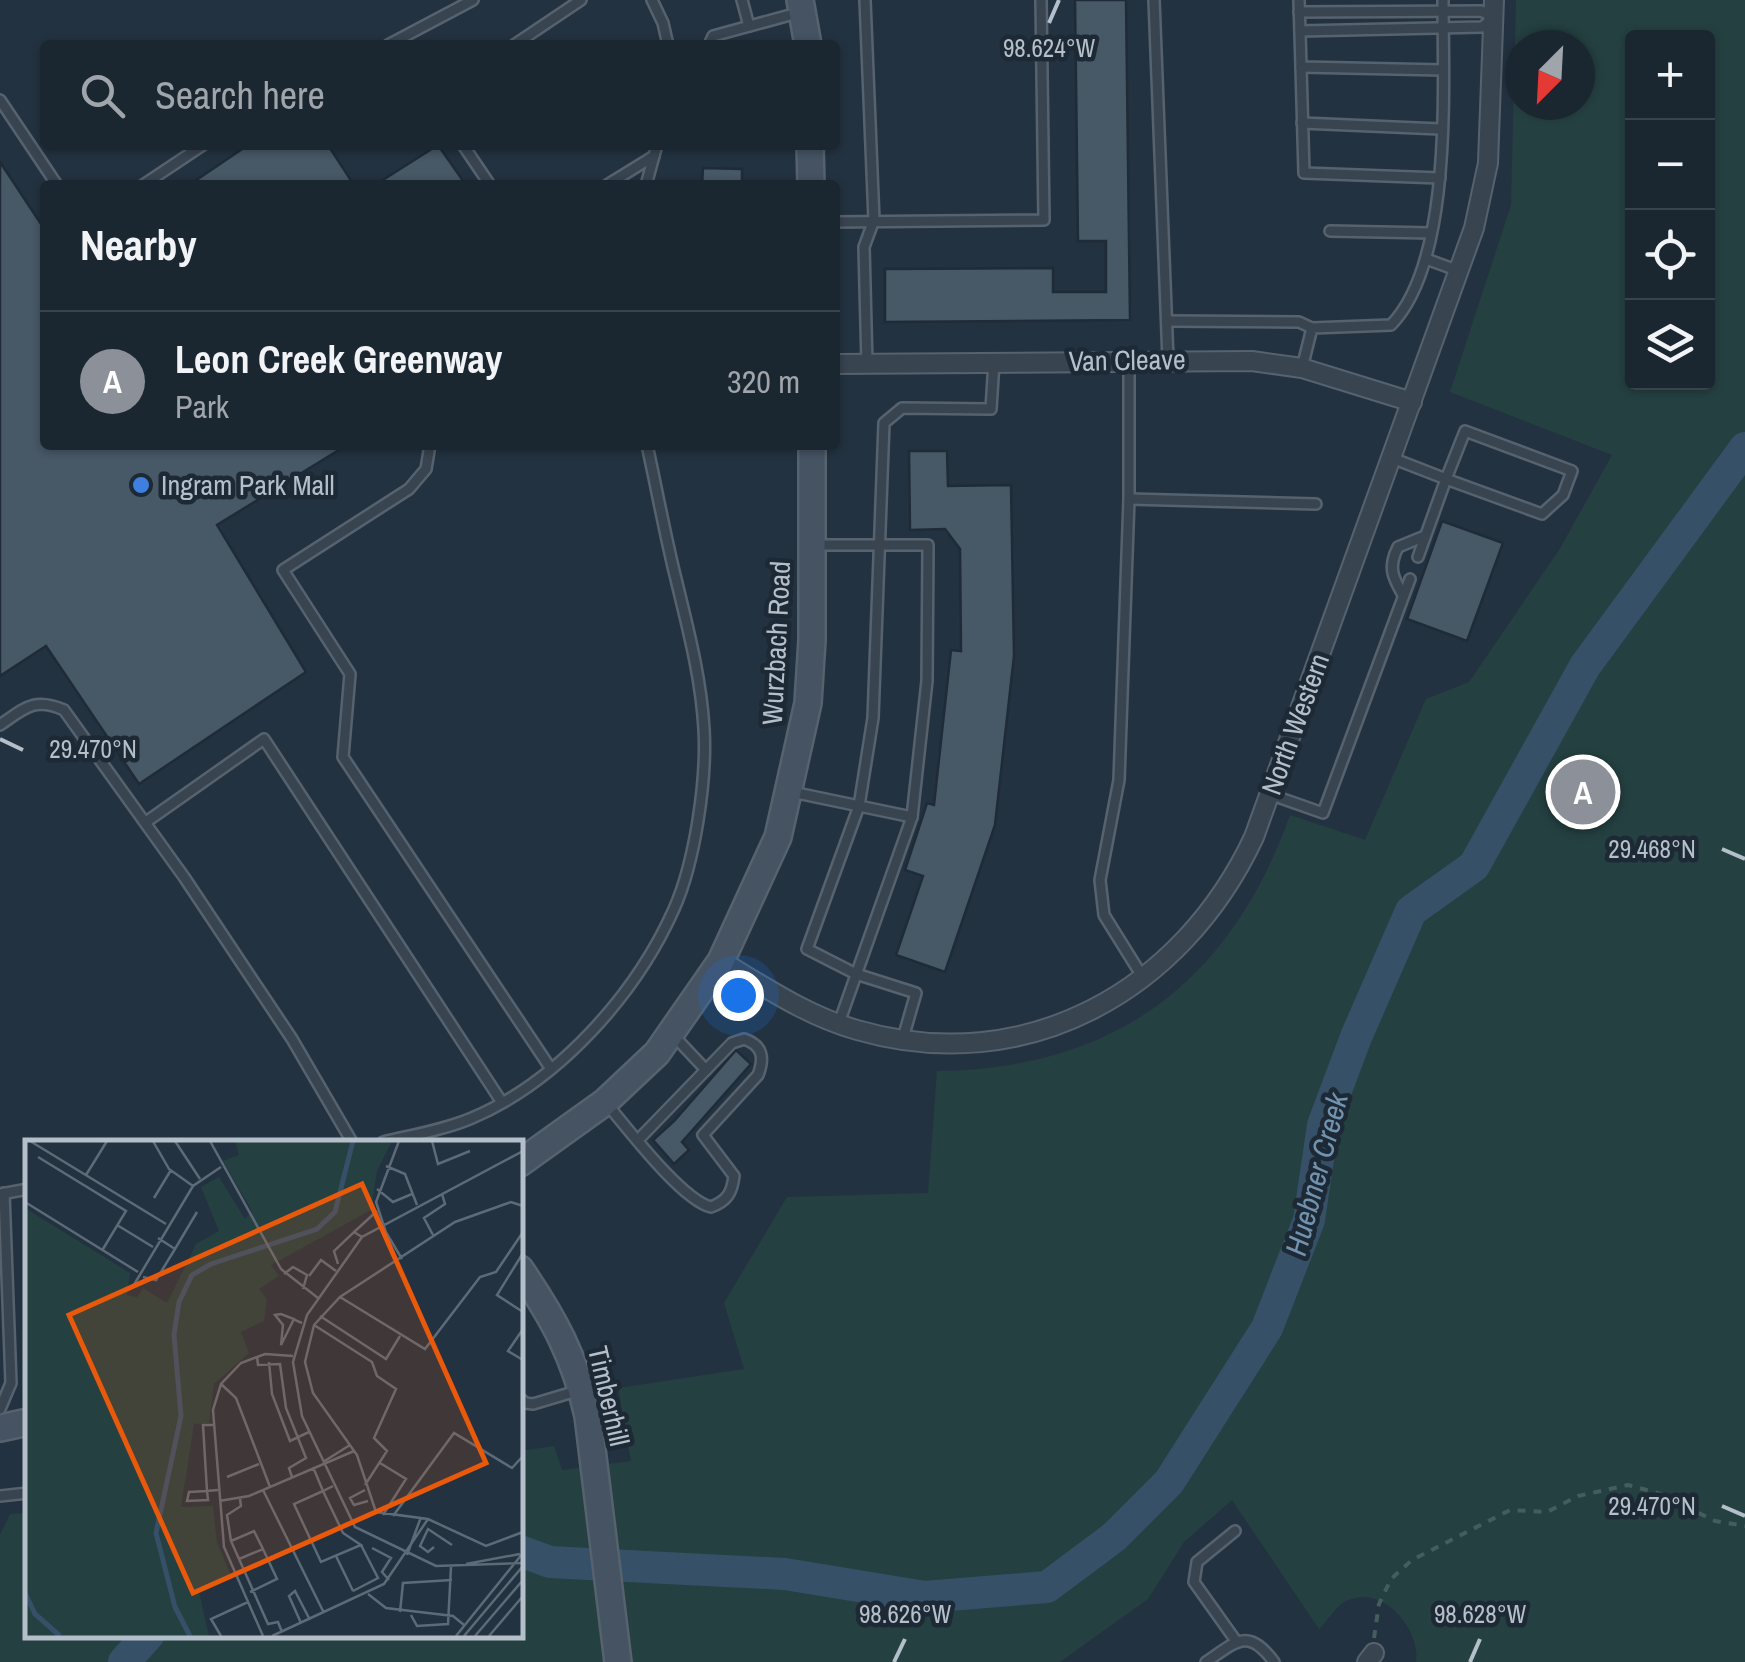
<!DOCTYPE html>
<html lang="en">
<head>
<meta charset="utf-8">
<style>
  :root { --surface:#1a2630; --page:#232e38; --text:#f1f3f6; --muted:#9fa5ab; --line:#38434c; --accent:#8c9099 }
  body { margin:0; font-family:"Archivo Narrow",sans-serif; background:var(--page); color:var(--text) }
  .controls { position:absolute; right:30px; top:30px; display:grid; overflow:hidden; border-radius:10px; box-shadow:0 2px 8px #0004 }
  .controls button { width:90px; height:90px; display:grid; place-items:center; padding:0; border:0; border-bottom:2px solid var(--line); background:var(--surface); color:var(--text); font:50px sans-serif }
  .compass { position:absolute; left:1505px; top:30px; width:90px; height:90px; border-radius:50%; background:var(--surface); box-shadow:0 2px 8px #0004; rotate:204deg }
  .you { position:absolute; left:738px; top:995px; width:35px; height:35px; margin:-25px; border:8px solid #fff; border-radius:50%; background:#1a73e8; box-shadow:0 0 0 15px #1a73e833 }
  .badge { display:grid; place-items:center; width:65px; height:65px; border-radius:50%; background:var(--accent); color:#fff; font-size:32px; font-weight:700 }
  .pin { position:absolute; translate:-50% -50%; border:5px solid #fff; box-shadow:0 2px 10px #0006 }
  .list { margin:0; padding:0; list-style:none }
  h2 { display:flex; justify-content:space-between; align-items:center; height:130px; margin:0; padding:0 40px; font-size:42px }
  h2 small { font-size:32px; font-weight:400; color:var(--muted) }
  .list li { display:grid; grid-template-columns:65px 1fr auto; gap:30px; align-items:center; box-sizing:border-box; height:140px; padding:0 40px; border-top:2px solid var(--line) }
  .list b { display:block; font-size:38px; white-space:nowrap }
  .list p { margin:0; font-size:32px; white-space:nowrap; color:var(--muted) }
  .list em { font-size:32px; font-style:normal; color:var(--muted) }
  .icon { flex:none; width:55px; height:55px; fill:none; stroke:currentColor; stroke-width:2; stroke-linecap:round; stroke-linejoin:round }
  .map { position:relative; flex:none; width:1745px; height:1662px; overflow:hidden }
  .search { position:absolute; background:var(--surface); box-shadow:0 2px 8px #0004; left:40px; top:40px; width:800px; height:110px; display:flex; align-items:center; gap:25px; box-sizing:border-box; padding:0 35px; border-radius:10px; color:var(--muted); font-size:38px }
  .panel { position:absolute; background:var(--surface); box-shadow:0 2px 8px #0004; left:40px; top:180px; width:800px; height:270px; border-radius:10px }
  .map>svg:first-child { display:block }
  .green { fill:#254041; fill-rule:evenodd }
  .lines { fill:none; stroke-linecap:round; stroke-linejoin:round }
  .river { stroke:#365068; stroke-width:32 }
  .building { fill:#475866; stroke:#1f2b37; stroke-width:2.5 }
  .lane-casing { stroke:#56626d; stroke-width:14 }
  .street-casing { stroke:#56626d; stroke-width:22 }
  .secondary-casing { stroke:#56626d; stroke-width:30 }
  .path { stroke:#445d5d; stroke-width:4; stroke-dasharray:8 8; stroke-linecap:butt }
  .lane { stroke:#384450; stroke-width:9 }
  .street { stroke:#384450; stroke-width:18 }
  .secondary { stroke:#455363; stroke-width:25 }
  .ticks { fill:none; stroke:#b4bfca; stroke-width:4 }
  .shop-dot { fill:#3f7fe0; stroke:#1d2935; stroke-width:4 }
  .labels { text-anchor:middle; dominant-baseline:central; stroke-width:9; stroke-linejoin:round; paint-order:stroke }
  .street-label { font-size:28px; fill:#b4bfca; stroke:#1d2935 }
  .poi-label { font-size:28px; fill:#b4bfca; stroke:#1d2935; text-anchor:start }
  .water-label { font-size:30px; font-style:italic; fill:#7293af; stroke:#1d2935 }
  .inset-river { fill:none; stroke:#365068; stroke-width:5 }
  .inset-road { fill:none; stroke:#5d6a77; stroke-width:2.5 }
  .view { fill:#e8590c; fill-opacity:0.15; stroke:#e8590c; stroke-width:5 }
  .inset-edge { fill:none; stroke:#b4bfca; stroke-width:5 }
  .ticks-label { font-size:25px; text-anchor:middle; fill:#b4bfca; stroke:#1d2935; stroke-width:9; stroke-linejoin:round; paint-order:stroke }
</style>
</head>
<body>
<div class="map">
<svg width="1745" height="1662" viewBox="0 0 1745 1662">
  <rect width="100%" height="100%" fill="#233240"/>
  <path class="green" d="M1516,0h229v1662h-329c5,-33 -34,-79 -70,-61 -10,5 -19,20 -27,28l-87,-129 -48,42 -36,57 -88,63h-1060v-127l10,-21 17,-1 1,121h492v-183l34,-5 8,24 69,-9 -13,-73 126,-19 -20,-66 63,-106 141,-4 9,-122c179,-2 294,-90 353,-256l75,25 61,-141 43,-17 90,-132 53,-95 -162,-63 61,-187zM1632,38h76v344h-76zM1520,45h60v60h-60z"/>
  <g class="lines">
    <g class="river">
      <path d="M520,1551l30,11 235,12 140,23 122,-10 67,-50 55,-55 98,-154 42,-108 14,-95 33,-88 55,-126 63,-45 111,-200 160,-218"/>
      <path d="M124,1662l25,-28"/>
    </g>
  </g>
  <g class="building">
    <path d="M1075,0h51l4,320 -245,2v-53l168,-1v24h53v-51h-28z"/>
    <path d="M248,145h80l26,40h-165z"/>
    <path d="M438,145l28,40h-91z"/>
    <path d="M0,162l45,68v215h302l-130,80 89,147 -167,112 -93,-138 -46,30z"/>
    <path d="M703,168l39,1v16h-40z"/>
    <path d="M909,451h38l1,35 63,-1 3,171 -19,169 -50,147 -49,-17 27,-79 -18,-6 22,-67 7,2 17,-155 10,1 -1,-102 -15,-20 -35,1z"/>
    <path d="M1442,521l61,22 -36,98 -60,-22z"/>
    <path d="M736,1050l15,14 -69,78 7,8 -15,14 -21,-24 21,-19z"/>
  </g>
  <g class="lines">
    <defs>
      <g id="lane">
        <path d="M652,0l11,23 5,22"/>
        <path d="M742,0l7,26"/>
        <path d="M865,0l9,220 -10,27 3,117"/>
        <path d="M1154,0l14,360"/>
        <path d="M1299,0l2,67 142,3"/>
        <path d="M1299,12l182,-1 14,6 -13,10 -182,4"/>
        <path d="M388,45l85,-45"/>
        <path d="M514,45l67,-45"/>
        <path d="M709,45l4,-9 88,-24"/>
        <path d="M1301,67l3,106 136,5"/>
        <path d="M0,100l57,85"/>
        <path d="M1302,123l138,6"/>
        <path d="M463,145l27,40"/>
        <path d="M143,185l60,-40"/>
        <path d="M607,185l47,-29"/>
        <path d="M646,185l11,-40"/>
        <path d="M835,222l209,-2 -3,-220"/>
        <path d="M1330,231l101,2"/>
        <path d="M1426,259l33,12"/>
        <path d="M1167,321l132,1 13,6"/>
        <path d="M1129,360v139l-10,281 -19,100 4,35 38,61"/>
        <path d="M1302,368l10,-40 79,-3c62,-64 52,-239 52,-325"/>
        <path d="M430,445l-4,24 -17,20 -126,81 67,104 -7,83 208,312"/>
        <path d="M1392,458l54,21 19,-48 107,40 -9,24 -21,19 -96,-35 -28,78"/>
        <path d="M1129,499l187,5"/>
        <path d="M815,545h113l-1,136 -15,136 -73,206"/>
        <path d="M1403,595c-11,-19 -15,-28 -5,-48l27,-11"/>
        <path d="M0,725c25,-17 34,-28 64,-15l120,167 108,162 60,103"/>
        <path d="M792,792l120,25"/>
        <path d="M1269,794l54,19 87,-234"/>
        <path d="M146,822l118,-83 237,362"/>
        <path d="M674,1036l32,34"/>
        <path d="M903,1038l13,-45 -60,-19 -49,-25 52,-143 14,-88 11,-295 18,-15 89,1 3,-47"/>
        <path d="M607,1104c21,25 75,96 104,103 16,-6 21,-14 23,-31l-31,-41 55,-60c7,-18 4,-30 -14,-36l-12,4 -94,97"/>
        <path d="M383,1142c29,-7 61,-12 89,-24 87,-37 164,-124 202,-209 21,-47 33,-129 30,-180 -3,-52 -16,-100 -28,-150 -11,-44 -19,-89 -29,-134"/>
        <path d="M1,1194l27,-5"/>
        <path d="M520,1398l5,5 8,1 47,-14"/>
        <path d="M0,1409l11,-26 -7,-190"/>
        <path d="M0,1496l28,-3"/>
        <path d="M1235,1531l-38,31 -3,20 42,59"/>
        <path d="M1206,1662c31,-21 42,-35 68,0"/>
      </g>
      <g id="street">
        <path d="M835,364l417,-3 50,7 110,34"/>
        <path d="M721,961c44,26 86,55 136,69 169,49 325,-39 397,-193l220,-609 14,-65 6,-163"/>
        <path d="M1367,1662l7,-9"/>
      </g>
      <g id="secondary">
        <path d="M800,0l8,45"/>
        <path d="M810,145l1,40"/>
        <path d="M520,1163l85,-61 52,-49 64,-92 57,-124 30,-134 4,-63v-195"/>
        <path d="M520,1269c34,50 55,88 68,147l30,246"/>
        <path d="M0,1428l28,-6"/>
      </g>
    </defs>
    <use href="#lane" class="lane-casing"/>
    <use href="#street" class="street-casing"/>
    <use href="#secondary" class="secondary-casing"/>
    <path class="path" d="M1374,1638l5,-34 12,-25 21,-19 98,-50 37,2 31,-16 50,-11 30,8 57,28 30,5"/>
    <use href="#lane" class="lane"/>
    <use href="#street" class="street"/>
    <use href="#secondary" class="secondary"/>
  </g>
  <path class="ticks" d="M1049,23l10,-23M0,739l23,11M1722,849l23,10M1722,1506l23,10M894,1662l11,-23M1470,1662l10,-23"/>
  <circle class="shop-dot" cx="141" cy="485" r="10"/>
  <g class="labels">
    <g class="street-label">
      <text transform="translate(1127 360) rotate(-1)">Van Cleave</text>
      <text transform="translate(776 643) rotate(-87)">Wurzbach Road</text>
      <text transform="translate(1295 724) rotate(-70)">North Western</text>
      <text transform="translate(609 1396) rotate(77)">Timberhill</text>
    </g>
    <g class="poi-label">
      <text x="161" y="485">Ingram Park Mall</text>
    </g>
    <g class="water-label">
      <text transform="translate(1316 1174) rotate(-75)">Huebner Creek</text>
    </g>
  </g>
  <g transform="translate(25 1140)">
    <rect width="498" height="498" fill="#233240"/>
    <path d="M210,1h157l-15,30 -6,39 -100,55 8,11 -20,13 8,10 -3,22 -23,11 8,21 -35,31 -5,39 -15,1 -13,83 32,-1 4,36 15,36 -33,14 10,44h-184v-428l105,65 -3,22 10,2 6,-9 24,15 29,-59 23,-13 -18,-44 18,-10 26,42 7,-8 -29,-50 16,-6z" fill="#254041"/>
    <path class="inset-river" d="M0,453l10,21 25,22M165,496l-15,-29 -19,-74 25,-117 -7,-81 5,-33 13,-27 19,-11 106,-35 18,-17 18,-71"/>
    <path class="inset-road" d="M5,1l136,83M128,1l16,28 24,17M150,1l25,38M185,1l71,128 37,29M407,1l6,23 32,-13M498,11l-161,86 -55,78 -14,47 9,54 53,111 81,39 87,-3M13,17l88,54 -23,38M361,26l19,8 12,31M61,35l21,-34M352,49l16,13 19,-8M129,58l17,-28M0,62l113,70M498,66l-12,-4 -56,20 -115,75 -26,28 -9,37 8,31 44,62 19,57 52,7 58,27 37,-14M356,84l21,35M92,85l36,22M329,92l23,-21M409,97l-10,-19 21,-14 -3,-10M133,98l17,11 22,-37M498,113l-26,42 26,17M371,123l-20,-61 23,-61M313,124l-4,-13 20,-19 8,5M259,134l9,-7 14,8 -4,14M284,136l12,-16 15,11M118,137l13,3 19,-31M107,148l61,-102 28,-19M315,157l85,52 55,-72 16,-5 27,-40M295,176l66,43 14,-23M269,179l-13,26 2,-20 -8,-10 6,-1 13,5 3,2 5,2M289,185l58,37 5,14 19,13 -22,49 13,13 -22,34M498,189l-15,22 15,9M232,216l1,9 22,-1 6,44 20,50 -17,10 3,9M244,222l3,32 18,47 19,-9M196,244l15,14 34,89M189,285h-11l4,66 -18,1 -2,9 21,-1 -1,-9 11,-1M298,322l27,-17M355,323l26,16 -23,36M288,327l10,24 20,42 18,12 -40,17 -27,-58 29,-13 10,-5M202,337l32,-13M238,350l61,123M340,350l-15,8 4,7 14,-4M215,359l1,7 -14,9 4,26 37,83 10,-2 4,10M194,361l30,-5 105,-45M368,376l61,-83 58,35 11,-12M206,401l23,-10 9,18M409,407l-6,5 -8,-6 8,-17 24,16M347,408l19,10 -9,14 7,8M382,415l14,-38M311,416l17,35M214,419l24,-10 14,30 -27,13M441,424l54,-10M328,451l25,-13 -17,-33M343,454l18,14 67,8 11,9M375,472l3,-29 49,-3M386,475l6,11 31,-2 3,-57M276,483l-12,-27 6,-5 15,29M196,496l-10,-17 37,-17M238,496l-39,-89 -11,-137 8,-26 20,-21 24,-9 28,2M247,496l112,-52 44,-65M431,496l67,-83M439,496l59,-70M450,496l48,-56M464,496l34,-40"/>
    <path class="view" d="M337,44l124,279 -293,130 -124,-278z"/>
    <rect width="498" height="498" class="inset-edge"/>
  </g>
  <g class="ticks-label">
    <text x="1049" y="57">98.624°W</text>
    <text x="93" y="758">29.470°N</text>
    <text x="1652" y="858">29.468°N</text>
    <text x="1652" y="1515">29.470°N</text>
    <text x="905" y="1623">98.626°W</text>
    <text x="1480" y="1623">98.628°W</text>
  </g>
</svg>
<div class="controls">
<button>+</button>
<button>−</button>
<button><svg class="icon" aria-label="locate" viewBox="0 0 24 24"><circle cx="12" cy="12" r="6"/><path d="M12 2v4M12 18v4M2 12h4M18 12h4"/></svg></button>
<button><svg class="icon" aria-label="layers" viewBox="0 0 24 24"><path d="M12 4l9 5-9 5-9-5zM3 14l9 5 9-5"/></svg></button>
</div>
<svg class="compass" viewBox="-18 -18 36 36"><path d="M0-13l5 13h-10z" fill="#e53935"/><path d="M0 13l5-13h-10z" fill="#9fa5ab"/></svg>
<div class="you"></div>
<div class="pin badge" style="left:1583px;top:792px">A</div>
<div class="search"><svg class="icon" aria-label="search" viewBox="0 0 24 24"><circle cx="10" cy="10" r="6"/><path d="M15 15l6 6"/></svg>Search here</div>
<section class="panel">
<h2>Nearby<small></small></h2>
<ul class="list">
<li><span class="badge">A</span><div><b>Leon Creek Greenway</b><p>Park</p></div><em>320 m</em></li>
</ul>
</section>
</div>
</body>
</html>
